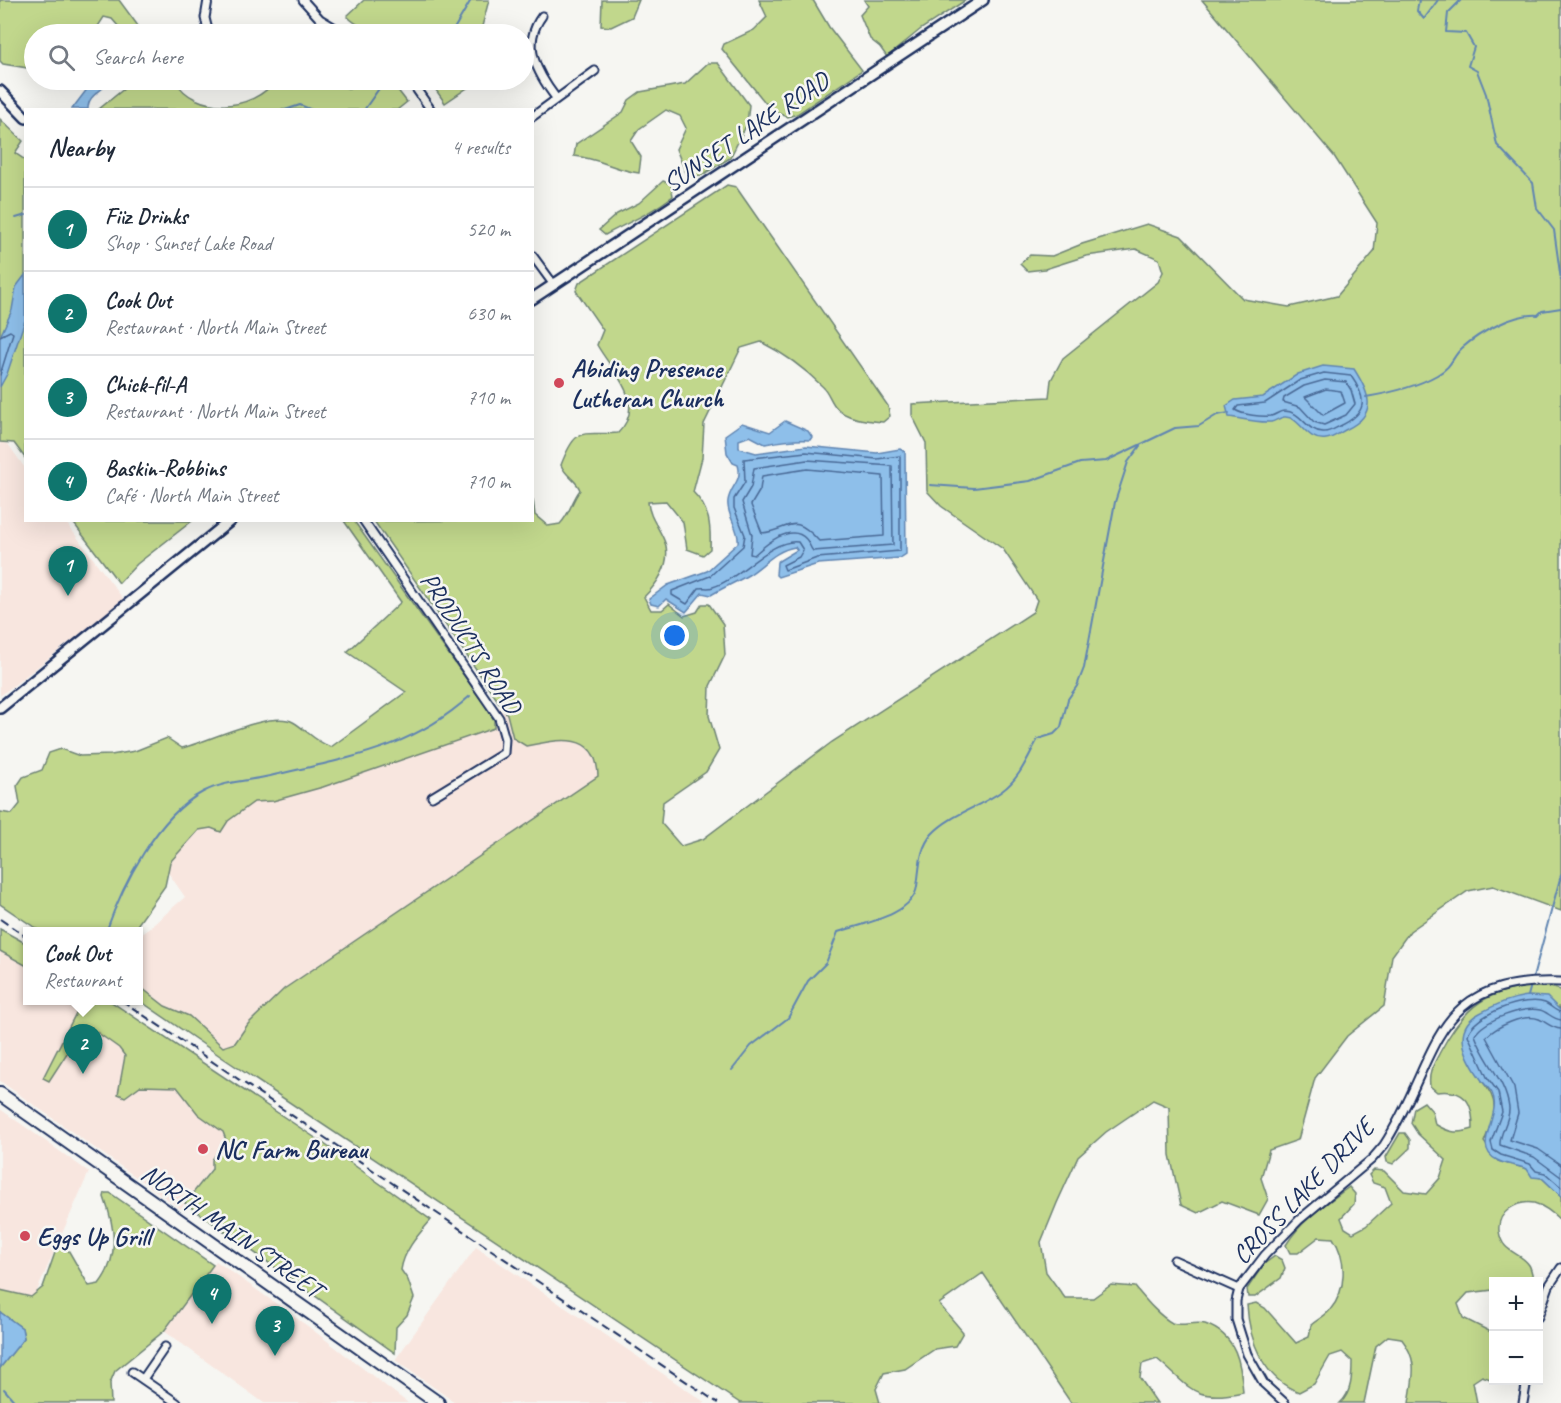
<!DOCTYPE html>
<html lang="en">
<head>
<meta charset="utf-8">
<style>
  :root { --surface:#fff; --page:#f6f6f7; --text:#1f2937; --muted:#747a83; --line:#e0e1e3; --accent:#0f766e }
  body { margin:0; font-family:Caveat,sans-serif; background:var(--page); color:var(--text) }
  .controls { position:absolute; right:18px; bottom:18px; display:grid; overflow:hidden; border-radius:0px; box-shadow:0 6px 24px #0002 }
  .controls button { width:54px; height:54px; display:grid; place-items:center; padding:0; border:0; border-bottom:2px solid var(--line); background:var(--surface); color:var(--text); font:30px sans-serif }
  .you { position:absolute; left:675px; top:636px; width:21px; height:21px; margin:-15px; border:4px solid #fff; border-radius:50%; background:#1a73e8; box-shadow:0 0 0 9px #1a73e833 }
  .badge { display:grid; place-items:center; width:39px; height:39px; border-radius:50%; background:var(--accent); color:#fff; font-size:20px; font-weight:700 }
  .pin { position:absolute; translate:-50% -50px; filter:drop-shadow(0 2px 3px #0008) }
  .pin::after { content:''; position:absolute; top:32px; width:21px; height:18px; background:inherit; clip-path:polygon(0 0,100% 0,50% 100%) }
  .popup { position:absolute; left:23px; top:927px; width:120px; height:78px; box-sizing:border-box; display:grid; place-content:center; border-radius:0px; background:var(--surface); filter:drop-shadow(0 2px 4px #0005); font-size:20px; white-space:nowrap; color:var(--muted) }
  .popup b { font-size:22px; color:var(--text) }
  .popup::after { content:''; position:absolute; left:50%; top:100%; margin-left:-12px; border:12px solid transparent; border-top-color:var(--surface) }
  .list { margin:0; padding:0; list-style:none }
  h2 { display:flex; justify-content:space-between; align-items:center; height:78px; margin:0; padding:0 24px; font-size:26px }
  h2 small { font-size:20px; font-weight:400; color:var(--muted) }
  .list li { display:grid; grid-template-columns:39px 1fr auto; gap:18px; align-items:center; box-sizing:border-box; height:84px; padding:0 24px; border-top:2px solid var(--line) }
  .list b { display:block; font-size:22px; white-space:nowrap }
  .list p { margin:0; font-size:20px; white-space:nowrap; color:var(--muted) }
  .list em { font-size:20px; font-style:normal; color:var(--muted) }
  .icon { flex:none; width:33px; height:33px; fill:none; stroke:currentColor; stroke-width:2; stroke-linecap:round; stroke-linejoin:round }
  .map { position:relative; flex:none; width:1561px; height:1403px; overflow:hidden }
  .search { position:absolute; background:var(--surface); box-shadow:0 6px 24px #0002; left:24px; top:24px; width:510px; height:66px; display:flex; align-items:center; gap:15px; box-sizing:border-box; padding:0 21px; border-radius:33px; color:var(--muted); font-size:22px }
  .panel { position:absolute; background:var(--surface); box-shadow:0 6px 24px #0002; left:24px; top:108px; width:510px; height:414px; border-radius:0px }
  .map>svg:first-child { display:block }
  .built { fill:#f8e6df }
  .green { fill:#c1d78c; stroke:#6e8375; stroke-width:1.5 }
  .water { fill:#8ebfea; stroke:#6085b2; stroke-width:1.5 }
  .lines { fill:none; stroke-linecap:round; stroke-linejoin:round }
  .shore { stroke:#496996; stroke-width:1.5 }
  .stream { stroke:#6085b2; stroke-width:2 }
  .street-casing { stroke:#1b2f5e; stroke-width:11 }
  .secondary-casing { stroke:#1b2f5e; stroke-width:14 }
  .highway-casing { stroke:#1b2f5e; stroke-width:16 }
  .street { stroke:#f6f6f2; stroke-width:7 }
  .secondary { stroke:#f6f6f2; stroke-width:9 }
  .highway { stroke:#f6f6f2; stroke-width:12 }
  .rail { stroke:#1b2f5e; stroke-width:2; stroke-dasharray:9 4.5; stroke-linecap:butt }
  .poi-dot { fill:#d1495b; stroke:#f6f6f2; stroke-width:2 }
  .labels { text-anchor:middle; dominant-baseline:central; stroke-width:5; stroke-linejoin:round; paint-order:stroke }
  .street-label { font-size:26px; fill:#1b2f5e; stroke:#f6f6f2 }
  .poi-label { font-size:26px; font-weight:bold; fill:#1b2f5e; stroke:#f6f6f2; text-anchor:start }
</style>
</head>
<body>
<div class="map">
<svg width="1561" height="1403" viewBox="0 0 1561 1403">
  <rect width="100%" height="100%" fill="#f6f6f2"/>
  <filter id="ink" filterUnits="userSpaceOnUse"><feTurbulence type="fractalNoise" baseFrequency=".0167" numOctaves="2"/><feDisplacementMap in="SourceGraphic" scale="12" xChannelSelector="R" yChannelSelector="G"/><feConvolveMatrix kernelMatrix="1 2 1 2 8 2 1 2 1" color-interpolation-filters="sRGB"/></filter>
  <g filter="url(#ink)">
    <g class="built">
      <path d="M0,442l8,2 17,24 1,52 39,1 59,79 -124,96z"/>
      <path d="M506,703l133,59 -411,291 -89,-60 -1,-55 47,-41 -27,-39 64,-63 262,-80z"/>
      <path d="M0,940l27,19 1,41 61,1 163,111 -71,97 -181,-128z"/>
      <path d="M0,1109l89,63 -56,128 -33,2z"/>
      <path d="M476,1247l230,156h-250l-61,-43z"/>
      <path d="M216,1261l93,66 99,76h-144l-100,-72z"/>
    </g>
    <g class="green">
      <path d="M0,0h119l25,34h-19l-13,-15 -8,-2 -11,17h-59v35l-31,-5 -3,-3z"/>
      <path d="M364,0h125l-9,34c-38,0 -107,11 -133,-18z"/>
      <path d="M602,0h37l-7,17 -21,10 -10,-1z"/>
      <path d="M759,0h54l16,27 33,43 -65,44 -9,3 -16,-6 -50,-62 2,-5 30,-14 13,-13z"/>
      <path d="M864,0h102l-45,29 -34,28 -7,-10 -10,-8 -10,-24 8,-9z"/>
      <path d="M1202,0h359v911l-68,-25 -25,5 -58,40 -18,25 -8,50 -37,30 -32,42 -17,62 -29,10 -8,28 7,21 -9,16 -37,-14 -24,12 -17,-8 -11,-50 -1,-48 -16,-7 -47,32 -28,25 -21,46 -16,39 5,30 19,26h28l18,-13 24,2c11,13 23,28 37,36 9,4 23,-2 33,1 32,11 36,40 38,68 -51,11 -52,-5 -86,-33l-15,5 -2,14 17,25h-86l-88,-130 -44,31 24,28 -8,14 -20,3 -30,20 -21,4 -8,16 4,14h-140l-517,-345 -84,-58 -1,-15 27,21 24,10 34,31 12,-4 13,-19 36,-35 314,-213c-1,-45 -39,-37 -72,-30l-13,-8 -6,-24 -133,-193 158,-1 1,-21 2,16 13,11 12,-2c10,-10 11,-22 20,-34 -4,-11 -14,-13 -19,-25 16,-41 20,-29 57,-32 30,-30 -5,-60 -21,-88l6,-15 -27,-39 3,-8 148,-98 9,2 152,219 2,10 -7,6c-14,-1 -39,-3 -48,-16 -5,-6 -7,-15 -13,-20 -19,-19 -37,-32 -61,-44l-20,6 -37,76 -2,34 -9,34c17,17 18,34 17,57l-7,6 -16,-6 -4,-27 -17,-21 -18,1c1,17 14,28 18,44 4,21 -9,38 -22,51l7,13h11l7,-6 15,12 13,-4 5,-8h7l14,20 2,31 -15,31 -1,30 10,34 -13,22 -43,30 -2,21 20,23 22,-7 129,-97 201,-130 4,-12 -34,-51 -62,-43 -14,-15 -1,-48 -14,-28v-11l137,-7 2,-17 12,-22 95,-76 5,-10 -4,-13 -23,-10 -50,7 -41,13 -18,2 -7,-7 10,-9 22,1 30,-12 65,-20 34,12 62,63 46,8 48,-11 37,-44 3,-29 -43,-67z"/>
      <path d="M708,63h10l31,42 -2,19 -17,34 -28,17 -14,3 -12,-29 10,-21 -6,-12 -14,-6 -27,19 -8,12 10,16 -2,16c-24,-3 -40,-15 -65,-17l2,-12 47,-32 6,-12 11,-8 45,-8z"/>
      <path d="M135,80h40c19,35 79,32 100,0h54l20,9 12,-9h29l17,22 -10,8 -298,-1z"/>
      <path d="M429,80h50l-34,23z"/>
      <path d="M0,119l23,22 -8,12 10,7v298l-11,-15 -14,-1z"/>
      <path d="M663,181l8,3 2,12c-25,19 -42,25 -68,39l-6,-5 18,-16 22,-11z"/>
      <path d="M72,521h120l-55,43 -18,19z"/>
      <path d="M344,521h10l133,187 7,12v8l-171,59 -50,14 -19,1 -26,19 -7,11 -10,-4 -12,2 -29,32 -5,24 -32,45h-93l-40,-27v-92l12,2 8,-10 -3,-18 6,-9 19,-7 7,-17 12,-4 19,7 31,-1 24,-4 32,-13 15,10c25,-6 89,-38 111,-26 14,8 21,19 38,25l75,-55 -59,-40 54,-50z"/>
      <path d="M0,929l27,15v22l-27,-15z"/>
      <path d="M1542,985l19,5v21l-2,-4 -77,74c20,23 12,35 2,61l14,19 30,8 4,7 10,2 19,18v25c-8,-8 -16,-15 -27,-18 -17,-3 -37,9 -35,28 3,23 21,20 30,34 2,3 3,9 4,13l-2,3 -37,1 -1,8 -25,3 -10,11 5,14 30,15v47l-11,-4 -9,6 4,21h-68c4,-27 10,-42 -8,-65l-13,-2 -12,10 -12,57h-24c12,-10 12,-28 12,-42l-10,-9 -12,4 -16,28 -15,8c-36,-13 -50,-52 -52,-87l9,-2 9,5 31,35 13,-6 2,-12c6,-5 14,-9 19,-15 17,-20 17,-51 3,-72l-14,-1 -21,16h-8l-4,-8c15,-25 40,-41 63,-58l6,7 -1,10 -13,14 4,10 8,5 13,-7 25,-23 -6,-16 -12,-4 -4,-8 5,-5 10,1 20,20 22,3 14,-16 6,-18 -28,-26 -7,-11 3,-15 10,-6 8,9 3,13c14,9 22,10 38,5 0,-27 -7,-40 -36,-37l-7,-6c-2,-14 4,-22 10,-34 26,-49 47,-62 102,-67z"/>
      <path d="M77,1001h33l210,140 111,79c-13,15 -27,30 -30,50l7,10 6,18 -7,17 -11,12 -1,26 -210,-150 27,-34v-9l14,-20 -3,-8 -25,-18 -21,-27 -37,-1 -15,11 -7,-3 7,-38 -6,-8 -28,-20 -11,5 -31,48 -6,-3 35,-69z"/>
      <path d="M1400,1133h5l5,7v8l-17,16 -6,-2 -1,-5z"/>
      <path d="M105,1193h5l103,72 -49,66 -49,40 -5,12 1,20h-111v-35l24,-30 -2,-10 -22,-16v-22l31,7 12,-10 14,-40 6,-6 26,45 10,-2c21,-27 16,-57 5,-87z"/>
      <path d="M1275,1256l7,4 3,8 -4,10 -26,19h-7l-1,-8 17,-25z"/>
    </g>
    <g class="water">
      <path d="M94,80h15c-5,12 -21,13 -21,29h-16z"/>
      <path d="M25,275v45l-18,54 -7,13v-50l12,-27 4,-23z"/>
      <path d="M1323,366l31,3c16,25 24,45 -7,60 -6,3 -15,10 -21,10 -21,3 -26,-24 -42,-22 -5,1 -9,4 -13,5 -14,1 -28,-3 -42,-5l-3,-11 9,-6 28,-3 35,-23z"/>
      <path d="M785,421l23,10 4,6 -2,3c-15,-1 -29,1 -45,4l-15,-8 -11,4v8l17,5 50,-7 71,7 23,-4 5,3 1,102 -6,4 -82,6 -40,13 -2,-2 1,-13 20,-12 -2,-3c-19,3 -30,17 -45,27 -13,8 -26,13 -39,21l-9,-2 -16,19 -20,-13 -7,7 -8,-2 -2,-5 19,-14 39,-14 31,-28c2,-15 -12,-27 -10,-42 2,-15 15,-20 10,-36l-5,-2 -6,-10 -2,-18 17,-12 28,9z"/>
      <path d="M1528,996l19,1 14,14v185l-19,-18 -10,-1 -5,-8c-9,-4 -22,-4 -30,-9 -27,-14 6,-45 -5,-67 -2,-4 -6,-7 -9,-11 -16,-22 -34,-53 -3,-69 17,-9 30,-15 48,-17z"/>
      <path d="M0,1312l22,16 2,10 -24,30z"/>
    </g>
    <g class="lines">
      <g class="shore">
        <path d="M0,336l10,-5 3,2 -13,42"/>
        <path d="M1324,373l27,3c17,24 16,37 -11,50 -6,3 -12,7 -17,6 -18,-1 -21,-21 -39,-21 -5,0 -8,4 -13,5 -10,1 -28,-1 -36,-6l3,-4 27,-3 35,-23z"/>
        <path d="M1325,380l21,2 5,8 4,14 -9,11 -22,10 -10,-3 -14,-15 -17,-5 1,-4 20,-12z"/>
        <path d="M1326,389l15,2 4,12 -22,12 -18,-18z"/>
        <path d="M806,452l71,7 23,-3v95l-83,7 -32,12 -2,-5 16,-8 4,-7 -5,-8c-27,-4 -59,38 -85,45 -5,2 -9,0 -14,1l-12,16 -15,-9v-4l38,-15 33,-30 2,-11 -11,-27v-9l11,-17 -1,-23z"/>
        <path d="M807,460l85,6 1,79 -80,6c-3,-3 -4,-9 -7,-12 -15,-17 -41,6 -52,16l-4,-1 2,-19 -10,-33 9,-15 3,-19z"/>
        <path d="M807,469l76,7 1,60 -65,5c-27,-30 -28,-11 -57,-8l-11,-28 9,-15 2,-14z"/>
        <path d="M1561,1012c-7,-1 -9,-6 -16,-9 -19,-8 -73,12 -77,32l19,42 11,15 4,20 -11,30 2,8 8,5 29,9 6,7 9,2 16,14"/>
        <path d="M1561,1020c-9,-1 -13,-8 -21,-10 -17,-4 -56,10 -65,25 9,26 31,46 34,73 1,13 -10,25 -9,37l34,12 27,20"/>
        <path d="M1561,1029c-10,-1 -13,-6 -22,-10 -15,-6 -43,8 -53,18l28,51 4,25 -8,27 28,9 23,16"/>
      </g>
      <g class="stream">
        <path d="M1419,0l-2,11 7,8 14,-19"/>
        <path d="M1461,0l-13,13 -2,19 20,1 8,14 -6,19 9,5 9,23 11,51 36,38 4,25 17,22 7,50"/>
        <path d="M451,34l20,-34"/>
        <path d="M285,110l15,-5 12,5"/>
        <path d="M364,110l21,-30"/>
        <path d="M16,218l10,-3"/>
        <path d="M1366,397c24,-4 50,-10 71,-22 16,-9 15,-18 25,-27 18,-16 53,-35 76,-33l4,-4 19,-3"/>
        <path d="M930,485l44,3 56,-7 50,-18 26,-2 69,-33 24,-2 18,-11 12,-2"/>
        <path d="M106,932c17,-48 51,-116 97,-140 21,-11 44,-11 67,-16 76,-18 139,-25 200,-80"/>
        <path d="M1528,996l33,-121"/>
        <path d="M732,1070l19,-24 37,-28 20,-37 18,-18 12,-31c23,-8 76,-17 79,-46 3,-19 2,-37 15,-52 19,-20 48,-27 70,-43 19,-14 25,-33 36,-52l16,-5 7,-7 7,-28 9,-13 7,-18 31,-166 13,-40 12,-16"/>
        <path d="M4,1389l12,14"/>
      </g>
      <defs>
        <g id="street">
          <path d="M208,0l-3,18 4,16"/>
          <path d="M303,0l17,19 25,15"/>
          <path d="M542,16c-21,28 -5,57 14,82"/>
          <path d="M410,80l21,30"/>
          <path d="M532,117l63,-46"/>
          <path d="M532,255l22,30"/>
          <path d="M363,520l136,198 6,21 -1,14 -72,44"/>
          <path d="M1174,1260l65,29"/>
          <path d="M1538,1317l11,-31 12,-18"/>
          <path d="M132,1372l45,31"/>
          <path d="M143,1379l22,-32"/>
          <path d="M1285,1403l-21,-19 -17,-30 -11,-35v-18l3,-12 26,-34 34,-35 73,-61 12,-14c57,-89 44,-168 177,-163"/>
          <path d="M1523,1403l4,-23"/>
        </g>
        <g id="secondary">
          <path d="M0,91l26,27"/>
          <path d="M532,299l451,-299"/>
          <path d="M0,708l231,-188"/>
        </g>
        <path id="highway" d="M0,1094l438,309"/>
      </defs>
      <use href="#street" class="street-casing"/>
      <use href="#secondary" class="secondary-casing"/>
      <use href="#highway" class="highway-casing"/>
      <use href="#street" class="street"/>
      <use href="#secondary" class="secondary"/>
      <use href="#highway" class="highway"/>
      <g class="rail">
        <path d="M0,919l28,19"/>
        <path d="M121,1000l597,403"/>
      </g>
    </g>
  </g>
  <g class="poi-dot">
    <circle cx="559" cy="383" r="6"/>
    <circle cx="203" cy="1149" r="6"/>
    <circle cx="25" cy="1236" r="6"/>
  </g>
  <g class="labels">
    <g class="street-label">
      <text transform="translate(746 132) rotate(-34)">SUNSET LAKE ROAD</text>
      <text transform="translate(471 643) rotate(57)">PRODUCTS ROAD</text>
      <text transform="translate(1303 1191) rotate(-46)">CROSS LAKE DRIVE</text>
      <text transform="translate(232 1231) rotate(35)">NORTH MAIN STREET</text>
    </g>
    <g class="poi-label">
      <text x="571" y="368">Abiding Presence<tspan x="571" dy="30">Lutheran Church</tspan></text>
      <text x="215" y="1149">NC Farm Bureau</text>
      <text x="37" y="1236">Eggs Up Grill</text>
    </g>
  </g>
</svg>
<div class="controls">
<button>+</button>
<button>−</button>
</div>
<div class="you"></div>
<div class="pin badge" style="left:68px;top:596px">1</div>
<div class="pin badge" style="left:83px;top:1074px">2</div>
<div class="popup"><b>Cook Out</b>Restaurant</div>
<div class="pin badge" style="left:275px;top:1356px">3</div>
<div class="pin badge" style="left:212px;top:1324px">4</div>
<div class="search"><svg class="icon" aria-label="search" viewBox="0 0 24 24"><circle cx="10" cy="10" r="6"/><path d="M15 15l6 6"/></svg>Search here</div>
<section class="panel">
<h2>Nearby<small>4 results</small></h2>
<ul class="list">
<li><span class="badge">1</span><div><b>Fiiz Drinks</b><p>Shop · Sunset Lake Road</p></div><em>520 m</em></li>
<li><span class="badge">2</span><div><b>Cook Out</b><p>Restaurant · North Main Street</p></div><em>630 m</em></li>
<li><span class="badge">3</span><div><b>Chick-fil-A</b><p>Restaurant · North Main Street</p></div><em>710 m</em></li>
<li><span class="badge">4</span><div><b>Baskin-Robbins</b><p>Café · North Main Street</p></div><em>710 m</em></li>
</ul>
</section>
</div>
</body>
</html>
